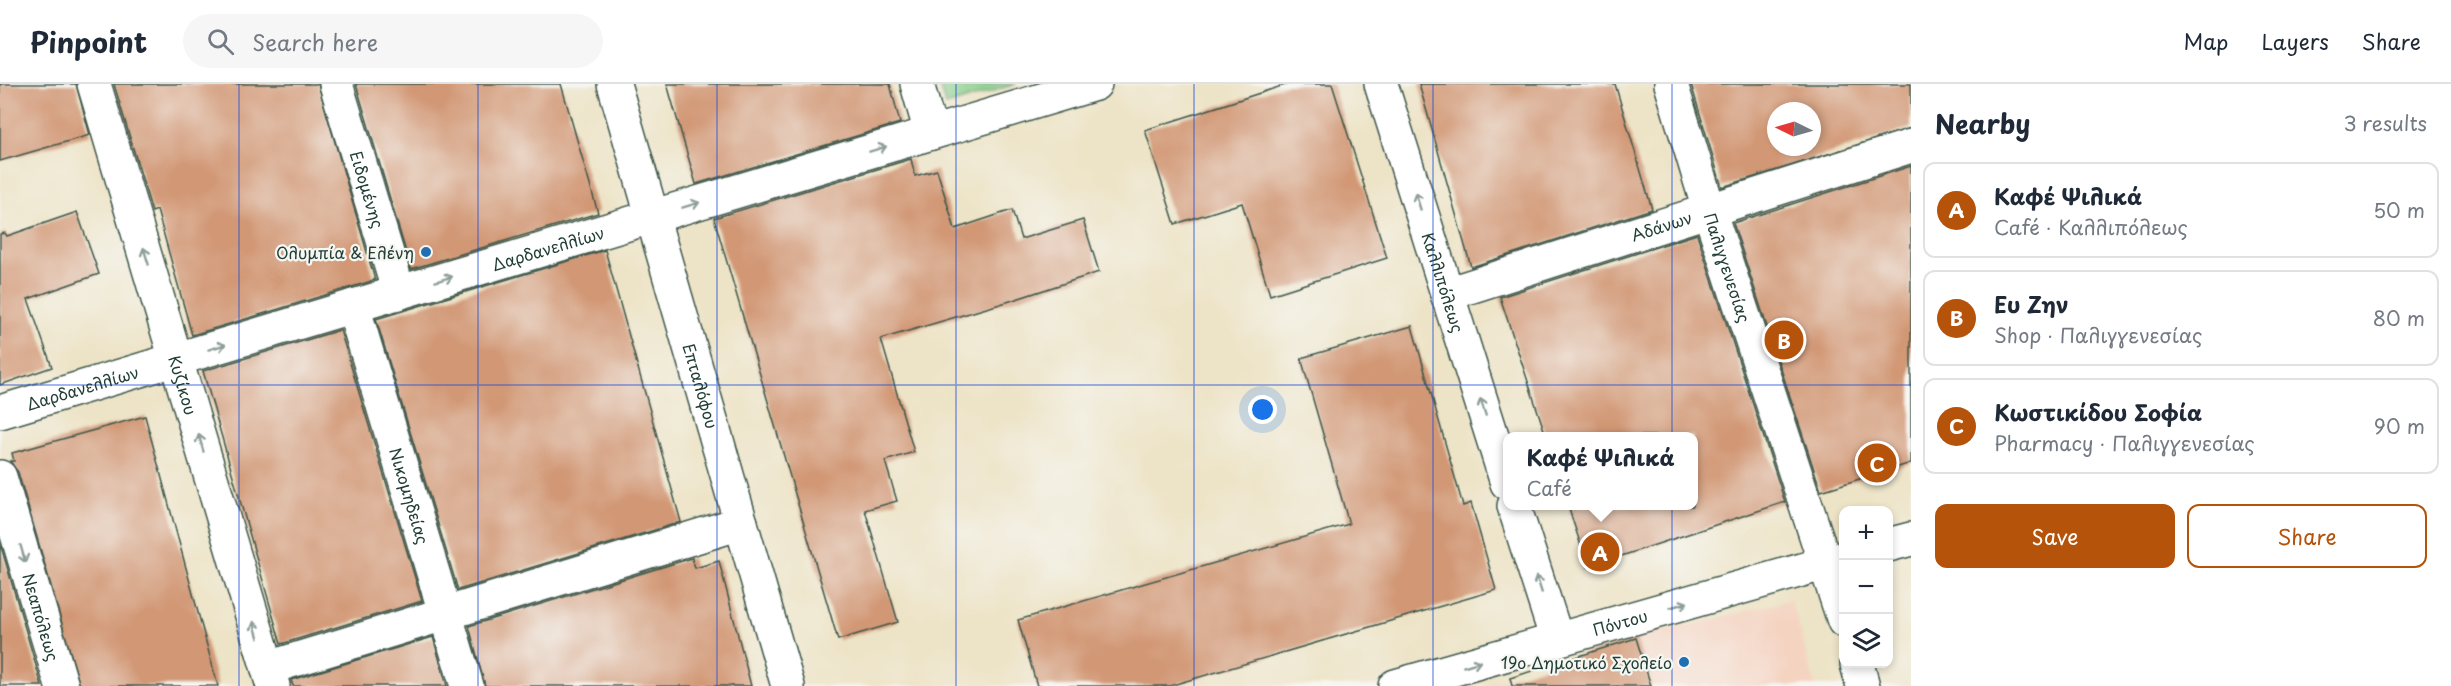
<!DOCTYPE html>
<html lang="en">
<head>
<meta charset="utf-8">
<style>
  :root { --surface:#fff; --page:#f6f6f7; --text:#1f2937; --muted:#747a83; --line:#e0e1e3; --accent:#b45309 }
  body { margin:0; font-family:"Playpen Sans",sans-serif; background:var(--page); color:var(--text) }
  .controls { position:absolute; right:18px; bottom:18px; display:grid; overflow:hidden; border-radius:12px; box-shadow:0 3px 9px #0003 }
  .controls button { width:54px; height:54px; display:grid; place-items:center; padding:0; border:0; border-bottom:2px solid var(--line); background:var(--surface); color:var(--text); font:30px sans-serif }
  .compass { position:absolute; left:1767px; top:18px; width:54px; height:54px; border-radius:50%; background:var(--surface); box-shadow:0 3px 9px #0003; rotate:275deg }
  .you { position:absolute; left:1263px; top:326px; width:21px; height:21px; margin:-15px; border:4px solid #fff; border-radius:50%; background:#1a73e8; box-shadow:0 0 0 9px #1a73e833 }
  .badge { display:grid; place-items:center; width:39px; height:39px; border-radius:50%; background:var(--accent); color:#fff; font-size:20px; font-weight:700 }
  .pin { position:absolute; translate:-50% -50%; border:3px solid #fff; box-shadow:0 2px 6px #0006 }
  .popup { position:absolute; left:1503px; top:348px; width:195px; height:78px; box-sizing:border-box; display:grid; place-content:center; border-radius:12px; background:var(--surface); filter:drop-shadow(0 2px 4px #0005); font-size:20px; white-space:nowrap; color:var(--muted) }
  .popup b { font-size:22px; color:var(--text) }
  .popup::after { content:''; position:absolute; left:50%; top:100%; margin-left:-12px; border:12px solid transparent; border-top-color:var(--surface) }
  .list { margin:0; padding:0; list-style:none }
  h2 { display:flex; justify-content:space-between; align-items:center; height:78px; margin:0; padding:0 24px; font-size:26px }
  h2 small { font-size:20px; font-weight:400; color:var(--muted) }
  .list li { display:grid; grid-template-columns:39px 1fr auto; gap:18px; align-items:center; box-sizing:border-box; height:96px; margin:0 12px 12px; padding:0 12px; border:2px solid var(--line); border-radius:12px }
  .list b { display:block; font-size:22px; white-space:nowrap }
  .list p { margin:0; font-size:20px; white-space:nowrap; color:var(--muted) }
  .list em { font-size:20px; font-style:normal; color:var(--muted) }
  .actions { display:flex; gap:12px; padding:18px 24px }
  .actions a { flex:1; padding:14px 0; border:2px solid var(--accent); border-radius:12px; text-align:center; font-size:21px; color:var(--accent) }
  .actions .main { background:var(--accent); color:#fff }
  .icon { flex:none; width:33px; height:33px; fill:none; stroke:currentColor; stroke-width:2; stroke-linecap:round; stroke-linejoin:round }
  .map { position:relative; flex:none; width:1911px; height:602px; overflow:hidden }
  header { display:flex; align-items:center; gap:36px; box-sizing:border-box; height:84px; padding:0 30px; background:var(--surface); border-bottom:2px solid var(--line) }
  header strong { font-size:28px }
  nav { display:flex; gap:33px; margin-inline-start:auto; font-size:21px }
  .search { width:420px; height:54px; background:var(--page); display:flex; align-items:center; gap:15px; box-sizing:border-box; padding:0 21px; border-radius:33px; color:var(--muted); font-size:22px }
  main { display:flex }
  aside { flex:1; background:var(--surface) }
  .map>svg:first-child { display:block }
  .built { fill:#f5d3c1 }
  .green { fill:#83ca85; stroke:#51845c; stroke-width:1.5 }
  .building { fill:#d29876; fill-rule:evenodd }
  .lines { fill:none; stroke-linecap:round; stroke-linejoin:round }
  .minor-casing { stroke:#3e564a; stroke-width:36 }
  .minor { stroke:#fff; stroke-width:33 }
  .oneway { stroke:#8f9e9a }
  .grid { fill:none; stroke:#1d4ed8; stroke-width:1.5; stroke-opacity:0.55 }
  .poi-dot { fill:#1f6fb2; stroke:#f6f6f2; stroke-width:2 }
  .labels { text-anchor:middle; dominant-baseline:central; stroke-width:4.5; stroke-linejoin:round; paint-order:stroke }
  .street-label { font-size:16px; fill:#1f3d34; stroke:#f6f6f2 }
  .poi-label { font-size:16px; fill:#1f3d34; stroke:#f6f6f2; text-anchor:end }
</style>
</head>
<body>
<header>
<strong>Pinpoint</strong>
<div class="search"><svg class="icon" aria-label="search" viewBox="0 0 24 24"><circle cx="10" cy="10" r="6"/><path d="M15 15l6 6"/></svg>Search here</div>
<nav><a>Map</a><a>Layers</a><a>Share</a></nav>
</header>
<main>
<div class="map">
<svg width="1911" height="602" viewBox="0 0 1911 602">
  <rect width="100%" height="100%" fill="#f6f6f2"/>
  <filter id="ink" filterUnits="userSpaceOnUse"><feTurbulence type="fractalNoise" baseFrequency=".0167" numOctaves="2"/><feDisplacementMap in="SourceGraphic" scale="12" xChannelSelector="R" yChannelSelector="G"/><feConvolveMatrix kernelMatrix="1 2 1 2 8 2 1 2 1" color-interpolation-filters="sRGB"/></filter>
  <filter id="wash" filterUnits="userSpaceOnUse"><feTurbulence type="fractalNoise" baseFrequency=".008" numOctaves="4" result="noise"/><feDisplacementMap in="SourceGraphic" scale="24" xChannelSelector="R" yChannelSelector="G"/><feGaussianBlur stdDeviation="1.35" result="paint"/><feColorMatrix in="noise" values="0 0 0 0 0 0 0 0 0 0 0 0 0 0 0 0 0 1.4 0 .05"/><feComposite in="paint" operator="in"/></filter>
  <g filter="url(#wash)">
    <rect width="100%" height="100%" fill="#ede3c6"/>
    <path class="built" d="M1791,516l24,86h-332l153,-48z"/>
    <path class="green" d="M939,0h77l-70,22z"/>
    <g id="blocks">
      <g class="building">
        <path d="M0,0h76l14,51 -90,26z"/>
        <path d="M114,0h204l57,196 -183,55 -35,-125 -5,2z"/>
        <path d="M356,0h205l37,129 -187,56z"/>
        <path d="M667,0h223l10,39 -204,61z"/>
        <path d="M1288,0h44l55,174 -117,37 -28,-92 -67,21 -30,-94z"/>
        <path d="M1419,0h196l37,125 -181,58z"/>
        <path d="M1691,0h220v44l-189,59zM1776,27h36v36h-36z"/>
        <path d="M911,75l4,17 22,-6 18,59 57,-19 9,29 62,-19 16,52 -92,30 -126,37 33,113 -29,9 12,40 -32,9 33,112 -60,18 -124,-422z"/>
        <path d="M1911,82v297l-90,28 -88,-268z"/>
        <path d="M77,128l22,62 -71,25 24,68 -52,18v-151l5,-1 2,3z"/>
        <path d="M1697,150l88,268 -197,65 -20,-61h125v-70h-147l-46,-139z"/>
        <path d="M605,166l76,272 -223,68 -82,-271z"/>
        <path d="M1412,242l51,180 8,-3 25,87 -327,96h-132l-19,-66 331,-96 -48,-166z"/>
        <path d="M340,246l82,271 -141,43 -78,-273z"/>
        <path d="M145,332l58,215 15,55h-138l-62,-214 -8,-11h4l-2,-8z"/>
        <path d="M0,459l42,143h-42z"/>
        <path d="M692,474l3,10 24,-7 32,125h-266l-16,-60z"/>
        <path d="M433,553l14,49h-154l-2,-6z"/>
        <path d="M1636,554l15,48h-139l-2,-8z"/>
      </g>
    </g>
  </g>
  <g filter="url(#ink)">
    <use href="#blocks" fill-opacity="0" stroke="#3e564a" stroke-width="1.5"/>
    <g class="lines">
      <defs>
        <g id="minor">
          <path id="s1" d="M94,0l179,602"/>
          <path id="s2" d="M336,0l63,209"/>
          <path id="s3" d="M614,0l174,602"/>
          <path d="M917,0l14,49"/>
          <path id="s4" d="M1381,0l126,399"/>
          <path id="s5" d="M1671,0l38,126 135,411"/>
          <path id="s6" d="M1447,210l464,-148"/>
          <path id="s7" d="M353,222l114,380"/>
          <path id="s8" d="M0,328l1095,-328"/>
          <path id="s9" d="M0,393l62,209"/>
          <path d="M1514,422l43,134"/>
          <path d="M1888,461l23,-6"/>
          <path d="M1857,580l6,22"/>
          <path d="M268,584l473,-145"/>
          <path id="s10" d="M1395,602l449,-128"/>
        </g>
      </defs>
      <use href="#minor" class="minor-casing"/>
      <use href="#minor" class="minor"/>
    </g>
    <defs><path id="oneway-shaft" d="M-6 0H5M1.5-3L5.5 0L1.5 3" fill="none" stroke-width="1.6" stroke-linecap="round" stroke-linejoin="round" transform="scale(1.5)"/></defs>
    <g class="oneway">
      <use href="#oneway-shaft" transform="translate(878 65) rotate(-17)"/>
      <use href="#oneway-shaft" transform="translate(1418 117) rotate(-107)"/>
      <use href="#oneway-shaft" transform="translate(691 121) rotate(-17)"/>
      <use href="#oneway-shaft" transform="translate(146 172) rotate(-107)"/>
      <use href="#oneway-shaft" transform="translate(444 195) rotate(-17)"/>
      <use href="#oneway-shaft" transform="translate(217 263) rotate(-17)"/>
      <use href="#oneway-shaft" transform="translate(1483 323) rotate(-108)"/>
      <use href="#oneway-shaft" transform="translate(201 359) rotate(-106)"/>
      <use href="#oneway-shaft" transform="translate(23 470) rotate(74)"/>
      <use href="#oneway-shaft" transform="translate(1539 500) rotate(-108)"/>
      <use href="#oneway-shaft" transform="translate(1679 521) rotate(-16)"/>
      <use href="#oneway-shaft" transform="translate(256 546) rotate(-106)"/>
      <use href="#oneway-shaft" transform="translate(1472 580) rotate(-16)"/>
    </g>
  </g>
  <path class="grid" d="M239,0v602M478,0v602M717,0v602M956,0v602M1194,0v602M1433,0v602M1672,0v602M0,301h1911"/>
  <g class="poi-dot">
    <circle cx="426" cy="168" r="6"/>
    <circle cx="1684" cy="578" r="6"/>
  </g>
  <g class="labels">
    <g class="street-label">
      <text stroke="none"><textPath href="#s2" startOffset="110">Ειδομένης</textPath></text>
      <text stroke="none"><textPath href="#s6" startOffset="225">Αδάνων</textPath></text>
      <text stroke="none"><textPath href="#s8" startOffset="572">Δαρδανελλίων</textPath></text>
      <text stroke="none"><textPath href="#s5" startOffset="192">Παλιγγενεσίας</textPath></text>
      <text stroke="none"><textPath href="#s4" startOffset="208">Καλλιπόλεως</textPath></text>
      <text stroke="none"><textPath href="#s1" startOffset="314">Κυζίκου</textPath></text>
      <text stroke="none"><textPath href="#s3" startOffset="314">Επταλόφου</textPath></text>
      <text stroke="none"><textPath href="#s8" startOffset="86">Δαρδανελλίων</textPath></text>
      <text stroke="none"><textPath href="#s7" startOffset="198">Νικομηδείας</textPath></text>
      <text stroke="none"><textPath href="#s9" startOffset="146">Νεαπόλεως</textPath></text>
      <text stroke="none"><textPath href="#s10" startOffset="234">Πόντου</textPath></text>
    </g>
    <g class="poi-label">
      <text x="414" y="168">Ολυμπία &amp; Ελένη</text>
      <text x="1672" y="578">19ο Δημοτικό Σχολείο</text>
    </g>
  </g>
</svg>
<div class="controls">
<button>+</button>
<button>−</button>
<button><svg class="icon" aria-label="layers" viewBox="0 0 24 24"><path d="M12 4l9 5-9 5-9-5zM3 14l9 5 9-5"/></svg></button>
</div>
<svg class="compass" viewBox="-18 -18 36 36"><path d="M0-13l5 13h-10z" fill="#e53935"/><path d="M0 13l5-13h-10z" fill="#747a83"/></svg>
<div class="you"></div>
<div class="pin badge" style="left:1600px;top:468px">A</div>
<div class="popup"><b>Καφέ Ψιλικά</b>Café</div>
<div class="pin badge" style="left:1784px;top:256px">B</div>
<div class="pin badge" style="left:1877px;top:379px">C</div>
</div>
<aside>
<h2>Nearby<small>3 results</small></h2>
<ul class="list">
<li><span class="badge">A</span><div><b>Καφέ Ψιλικά</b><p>Café · Καλλιπόλεως</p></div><em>50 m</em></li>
<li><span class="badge">B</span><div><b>Ευ Ζην</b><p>Shop · Παλιγγενεσίας</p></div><em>80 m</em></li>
<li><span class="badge">C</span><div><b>Κωστικίδου Σοφία</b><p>Pharmacy · Παλιγγενεσίας</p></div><em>90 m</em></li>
</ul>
<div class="actions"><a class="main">Save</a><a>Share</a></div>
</aside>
</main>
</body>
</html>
